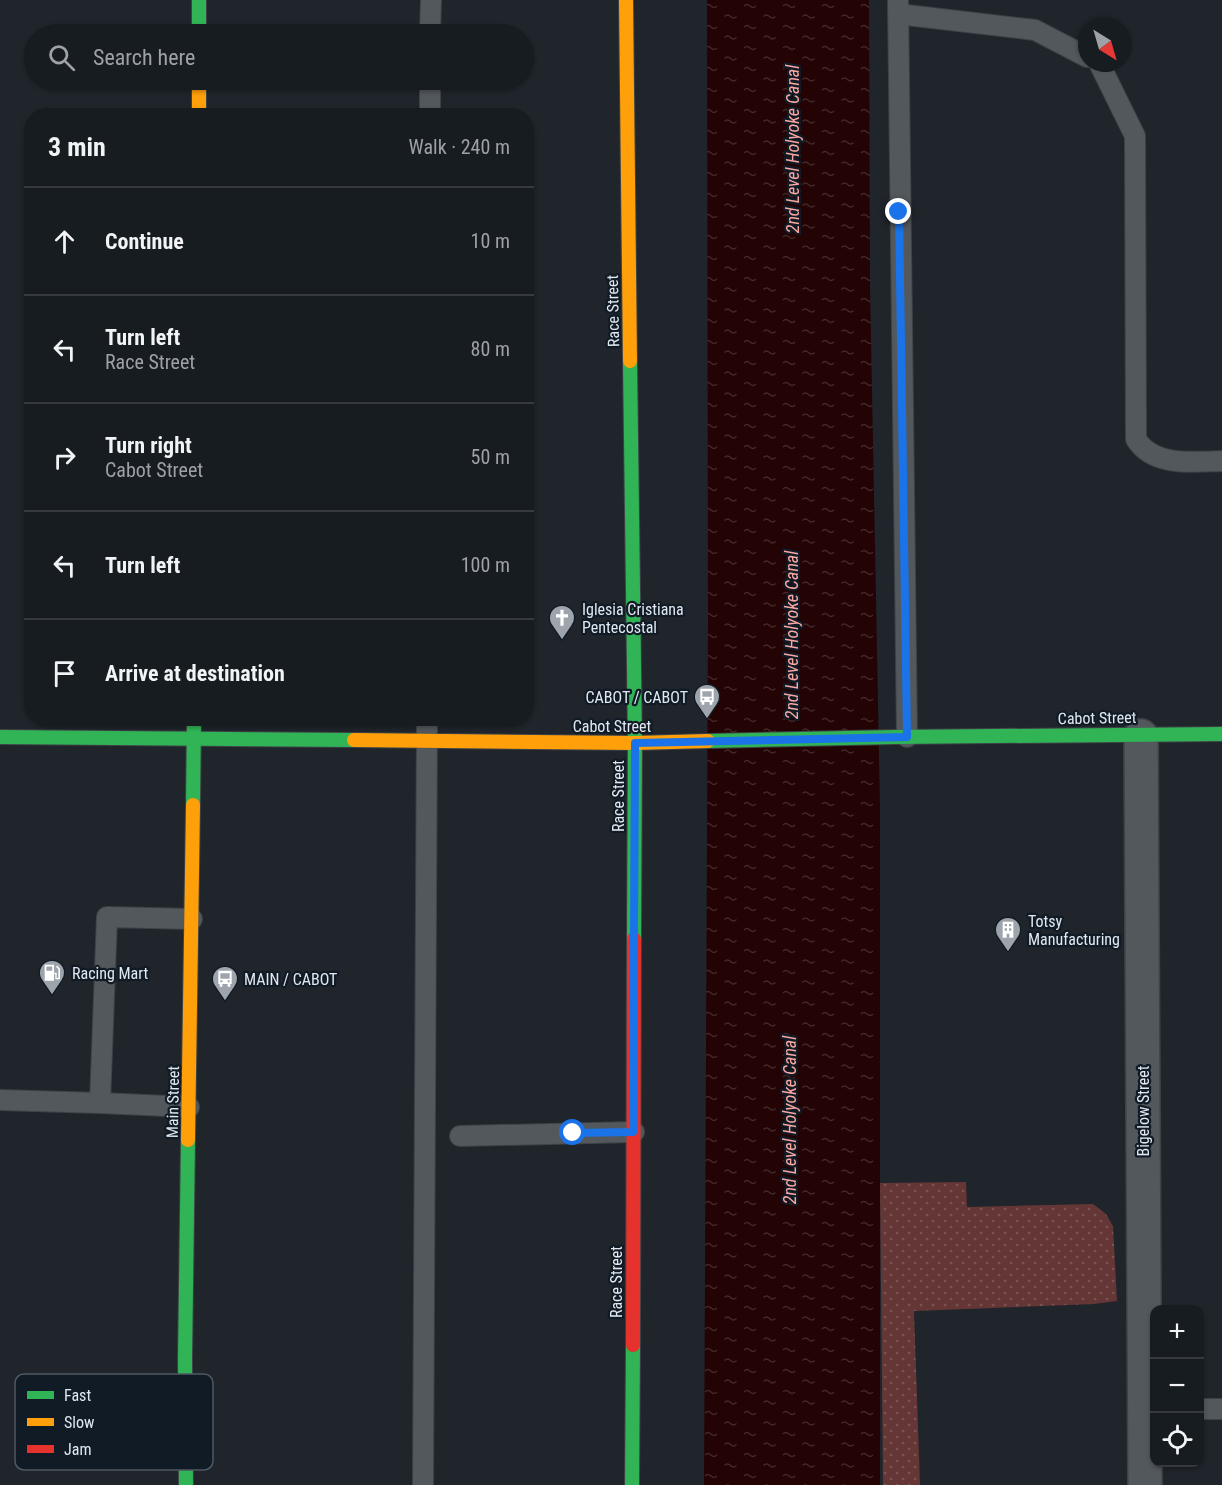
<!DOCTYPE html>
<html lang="en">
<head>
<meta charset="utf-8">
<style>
  :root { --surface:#171c20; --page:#202529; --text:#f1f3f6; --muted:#9ea1a5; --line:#363a3e }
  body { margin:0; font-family:"Roboto Condensed",sans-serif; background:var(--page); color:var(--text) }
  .controls { position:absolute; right:18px; bottom:18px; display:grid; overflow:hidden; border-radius:12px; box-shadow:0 2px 4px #0004 }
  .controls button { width:54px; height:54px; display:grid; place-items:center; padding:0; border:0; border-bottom:2px solid var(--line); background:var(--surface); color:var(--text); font:30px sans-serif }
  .compass { position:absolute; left:1078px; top:18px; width:54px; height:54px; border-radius:50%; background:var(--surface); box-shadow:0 2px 4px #0004; rotate:143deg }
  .stop { position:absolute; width:18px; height:18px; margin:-14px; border:4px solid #1a73e8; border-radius:50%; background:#fff }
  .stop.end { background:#1a73e8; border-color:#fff; box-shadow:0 2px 6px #0008 }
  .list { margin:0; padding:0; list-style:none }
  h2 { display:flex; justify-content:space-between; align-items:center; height:78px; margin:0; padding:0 24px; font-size:26px }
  h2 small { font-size:20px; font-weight:400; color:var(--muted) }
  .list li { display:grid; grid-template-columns:39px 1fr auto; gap:18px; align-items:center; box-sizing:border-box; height:108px; padding:0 24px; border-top:2px solid var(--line) }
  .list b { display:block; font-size:22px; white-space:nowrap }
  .list p { margin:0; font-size:20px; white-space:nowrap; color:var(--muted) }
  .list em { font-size:20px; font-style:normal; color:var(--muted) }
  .icon { flex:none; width:33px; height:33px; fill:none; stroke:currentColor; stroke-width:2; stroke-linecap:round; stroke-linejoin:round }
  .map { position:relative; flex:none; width:1222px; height:1485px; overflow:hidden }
  .search { position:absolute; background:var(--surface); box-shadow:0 2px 4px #0004; left:24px; top:24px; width:510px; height:66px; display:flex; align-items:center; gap:15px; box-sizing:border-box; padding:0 21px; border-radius:33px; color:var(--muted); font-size:22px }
  .panel { position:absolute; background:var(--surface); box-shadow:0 2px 4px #0004; left:24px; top:108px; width:510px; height:618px; border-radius:24px }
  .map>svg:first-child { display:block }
  .grass { fill:url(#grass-dots) }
  .water { fill:url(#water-ripples) }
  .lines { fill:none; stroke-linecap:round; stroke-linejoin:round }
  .lane-casing { stroke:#3d4247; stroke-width:22 }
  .street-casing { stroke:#3d4247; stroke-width:36 }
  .fast-casing { stroke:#3d4247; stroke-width:16 }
  .slow-casing { stroke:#3d4247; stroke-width:16 }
  .jam-casing { stroke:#3d4247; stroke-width:16 }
  .lane { stroke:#53585d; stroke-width:20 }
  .street { stroke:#53585d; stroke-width:33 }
  .fast { stroke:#30b455; stroke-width:14 }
  .slow { stroke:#ff9f0a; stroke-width:14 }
  .jam { stroke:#e5322d; stroke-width:14 }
  .route { stroke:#1a73e8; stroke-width:8 }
  .labels { text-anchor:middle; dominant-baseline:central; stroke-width:4.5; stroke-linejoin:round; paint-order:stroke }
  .street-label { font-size:16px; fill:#e1e8f0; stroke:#111b26 }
  .poi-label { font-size:16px; fill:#e1e8f0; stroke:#111b26; text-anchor:start }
  .water-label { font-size:18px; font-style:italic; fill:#faa7a2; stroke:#111b26 }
  .key { fill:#111b26; stroke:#4f5863; stroke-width:1.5 }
  .key-label { font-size:16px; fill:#e1e8f0 }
</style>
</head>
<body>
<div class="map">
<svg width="1222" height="1485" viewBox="0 0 1222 1485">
  <defs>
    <pattern id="grass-dots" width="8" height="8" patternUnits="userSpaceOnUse" patternTransform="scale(1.5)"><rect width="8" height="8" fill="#653636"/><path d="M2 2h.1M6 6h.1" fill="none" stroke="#7b5353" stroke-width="1.8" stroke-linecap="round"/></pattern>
    <pattern id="water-ripples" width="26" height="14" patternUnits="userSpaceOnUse" patternTransform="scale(1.5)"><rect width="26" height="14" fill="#230304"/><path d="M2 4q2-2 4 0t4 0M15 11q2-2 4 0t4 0" fill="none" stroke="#432829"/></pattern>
  </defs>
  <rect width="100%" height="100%" fill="#1f252b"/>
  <path class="grass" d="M966,1182l1,25 126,-3 13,10 7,12 4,75 -23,3 -180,7 6,174h-37l-3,-302z"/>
  <path class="water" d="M707,0h162l1,286 10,521v678h-176l4,-867z"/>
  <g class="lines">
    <defs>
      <g id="lane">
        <path d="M898,0l9,737"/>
        <path d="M898,14l137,16 52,27"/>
        <path d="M430,34l1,-34"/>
        <path d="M1099,63l36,73 1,303c17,28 57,23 86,22"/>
        <path d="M430,116v-36"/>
        <path d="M0,1100l100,3"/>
        <path d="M189,1107l-89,-4 7,-186 85,2"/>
        <path d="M460,1136l174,-4"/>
        <path d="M1200,1409h22"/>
        <path d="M423,1485l4,-767"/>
      </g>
      <path id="street" d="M1141,736l4,749"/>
      <g id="fast">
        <path d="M199,0v34"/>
        <path d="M630,361l5,382 -1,196"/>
        <path d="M0,737l354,3"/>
        <path d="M708,741l187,-4 327,-3"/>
        <path d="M193,805l1,-87"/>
        <path d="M186,1485l-1,-126 3,-219"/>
        <path d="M632,1485l1,-140"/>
      </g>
      <g id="slow">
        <path d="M626,0l4,361"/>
        <path d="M199,80v36"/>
        <path d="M354,740l281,3 73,-2"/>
        <path d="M188,1140l5,-335"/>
      </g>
      <path id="jam" d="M633,1345l1,-406"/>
    </defs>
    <use href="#lane" class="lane-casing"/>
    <use href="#street" class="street-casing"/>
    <use href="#fast" class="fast-casing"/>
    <use href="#slow" class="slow-casing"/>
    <use href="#jam" class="jam-casing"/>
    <use href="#lane" class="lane"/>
    <use href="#street" class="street"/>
    <use href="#fast" class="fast"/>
    <use href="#slow" class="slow"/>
    <use href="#jam" class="jam"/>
  </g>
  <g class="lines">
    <path class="route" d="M573,1133l60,-1 2,-389 272,-6 -8,-525"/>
  </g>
  <defs>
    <symbol id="church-pin" viewBox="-11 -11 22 30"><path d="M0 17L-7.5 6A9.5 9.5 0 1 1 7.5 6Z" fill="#9da4ab" stroke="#111b26"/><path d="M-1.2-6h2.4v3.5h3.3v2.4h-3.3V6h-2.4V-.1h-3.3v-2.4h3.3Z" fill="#fff"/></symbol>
    <symbol id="bus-pin" viewBox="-11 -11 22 30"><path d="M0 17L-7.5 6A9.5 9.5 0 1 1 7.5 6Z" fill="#9da4ab" stroke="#111b26"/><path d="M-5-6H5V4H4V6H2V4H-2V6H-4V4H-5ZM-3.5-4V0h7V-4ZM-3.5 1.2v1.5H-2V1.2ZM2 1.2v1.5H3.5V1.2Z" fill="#fff"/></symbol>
    <symbol id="building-pin" viewBox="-11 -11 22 30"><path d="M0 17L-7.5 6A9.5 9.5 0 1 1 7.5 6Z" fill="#9da4ab" stroke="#111b26"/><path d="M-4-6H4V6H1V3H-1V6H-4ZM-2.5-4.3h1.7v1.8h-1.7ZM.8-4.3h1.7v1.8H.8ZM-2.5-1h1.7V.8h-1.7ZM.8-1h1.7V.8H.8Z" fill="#fff"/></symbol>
    <symbol id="fuel-pin" viewBox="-11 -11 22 30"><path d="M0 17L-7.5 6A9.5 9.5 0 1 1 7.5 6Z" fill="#9da4ab" stroke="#111b26"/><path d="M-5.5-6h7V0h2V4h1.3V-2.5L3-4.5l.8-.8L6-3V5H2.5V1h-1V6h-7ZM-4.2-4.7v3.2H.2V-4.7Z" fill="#fff"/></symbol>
  </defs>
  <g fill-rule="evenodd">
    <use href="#church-pin" x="547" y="603" width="30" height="40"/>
    <use href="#bus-pin" x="692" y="682" width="30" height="40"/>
    <use href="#building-pin" x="993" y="915" width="30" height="40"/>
    <use href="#fuel-pin" x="37" y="958" width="30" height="40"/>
    <use href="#bus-pin" x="210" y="964" width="30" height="40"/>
  </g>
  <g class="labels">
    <g class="street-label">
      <text transform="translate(613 311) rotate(-91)">Race Street</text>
      <text transform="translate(1097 718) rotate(-1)">Cabot Street</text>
      <text x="612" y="726">Cabot Street</text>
      <text transform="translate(618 796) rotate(-90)">Race Street</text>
      <text transform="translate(173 1102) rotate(-89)">Main Street</text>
      <text transform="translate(1143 1111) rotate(-90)">Bigelow Street</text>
      <text transform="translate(616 1282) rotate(-90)">Race Street</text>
    </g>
    <g class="poi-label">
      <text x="582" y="609">Iglesia Cristiana<tspan x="582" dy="18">Pentecostal</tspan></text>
      <text x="688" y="697" text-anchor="end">CABOT / CABOT</text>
      <text x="1028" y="921">Totsy<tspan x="1028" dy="18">Manufacturing</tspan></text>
      <text x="72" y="973">Racing Mart</text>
      <text x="244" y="979">MAIN / CABOT</text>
    </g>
    <g class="water-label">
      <text transform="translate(792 149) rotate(-90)">2nd Level Holyoke Canal</text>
      <text transform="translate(791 635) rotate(-90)">2nd Level Holyoke Canal</text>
      <text transform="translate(789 1120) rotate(-90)">2nd Level Holyoke Canal</text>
    </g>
  </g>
  <rect x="15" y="1374" width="198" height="96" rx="9" class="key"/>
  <rect x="27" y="1391" width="27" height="8" fill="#30b455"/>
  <rect x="27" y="1418" width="27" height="8" fill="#ff9f0a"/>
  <rect x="27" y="1445" width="27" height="8" fill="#e5322d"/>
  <g class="key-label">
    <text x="64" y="1401">Fast</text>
    <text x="64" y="1428">Slow</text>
    <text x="64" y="1455">Jam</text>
  </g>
</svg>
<div class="controls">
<button>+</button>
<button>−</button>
<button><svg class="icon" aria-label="locate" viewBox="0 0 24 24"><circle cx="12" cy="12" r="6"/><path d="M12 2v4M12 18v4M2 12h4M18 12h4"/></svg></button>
</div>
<svg class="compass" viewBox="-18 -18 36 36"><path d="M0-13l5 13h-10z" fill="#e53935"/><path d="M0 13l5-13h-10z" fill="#9ea1a5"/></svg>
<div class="stop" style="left:573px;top:1133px"></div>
<div class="stop end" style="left:899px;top:212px"></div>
<div class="search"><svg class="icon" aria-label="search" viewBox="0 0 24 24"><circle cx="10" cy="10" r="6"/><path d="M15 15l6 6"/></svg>Search here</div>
<section class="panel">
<h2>3 min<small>Walk · 240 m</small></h2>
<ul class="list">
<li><svg class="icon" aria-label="ahead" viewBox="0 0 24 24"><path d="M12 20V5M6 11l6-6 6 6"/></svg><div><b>Continue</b></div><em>10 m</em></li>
<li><svg class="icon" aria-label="left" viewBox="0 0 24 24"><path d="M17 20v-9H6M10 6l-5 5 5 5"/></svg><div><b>Turn left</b><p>Race Street</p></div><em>80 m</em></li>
<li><svg class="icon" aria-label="right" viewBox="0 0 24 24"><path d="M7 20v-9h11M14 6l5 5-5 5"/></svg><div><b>Turn right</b><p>Cabot Street</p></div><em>50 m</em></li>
<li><svg class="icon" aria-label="left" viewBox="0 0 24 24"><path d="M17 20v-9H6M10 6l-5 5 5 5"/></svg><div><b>Turn left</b></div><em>100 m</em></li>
<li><svg class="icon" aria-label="arrive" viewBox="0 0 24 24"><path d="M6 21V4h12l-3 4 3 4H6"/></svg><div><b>Arrive at destination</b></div></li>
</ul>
</section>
</div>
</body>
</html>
